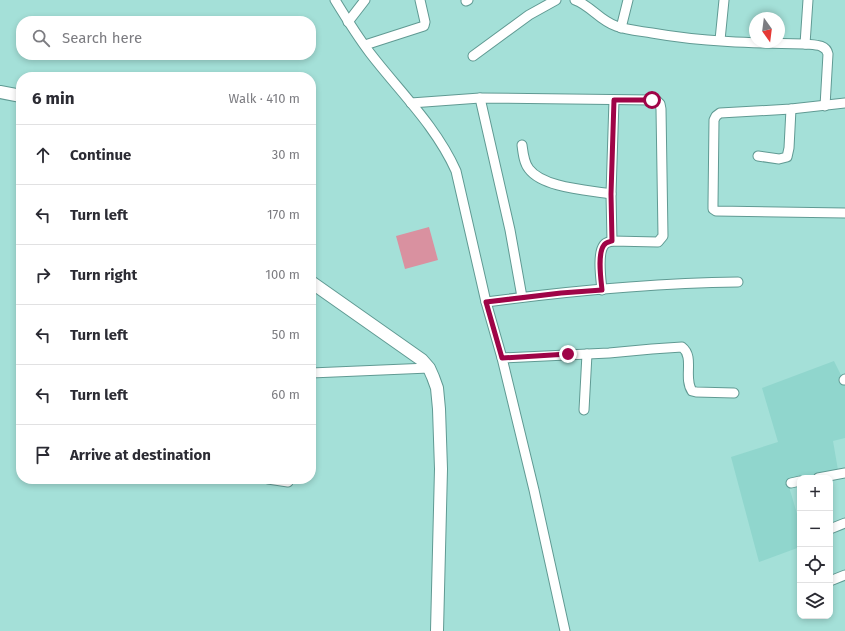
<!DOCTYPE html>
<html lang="en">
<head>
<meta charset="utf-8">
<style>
  :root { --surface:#fff; --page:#f2f2f3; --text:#2b2b33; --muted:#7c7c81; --line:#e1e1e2 }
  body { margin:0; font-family:"Fira Sans",sans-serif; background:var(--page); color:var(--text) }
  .controls { position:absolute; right:12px; bottom:12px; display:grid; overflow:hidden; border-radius:8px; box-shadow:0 2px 6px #0003 }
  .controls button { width:36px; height:36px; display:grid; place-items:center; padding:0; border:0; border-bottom:1px solid var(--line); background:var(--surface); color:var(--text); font:20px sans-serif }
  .compass { position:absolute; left:749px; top:12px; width:36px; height:36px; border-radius:50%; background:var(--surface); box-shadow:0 2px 6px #0003; rotate:166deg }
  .stop { position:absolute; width:12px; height:12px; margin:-9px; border:3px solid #9f0447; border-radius:50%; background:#fff }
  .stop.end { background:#9f0447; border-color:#fff; box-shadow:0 1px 4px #0008 }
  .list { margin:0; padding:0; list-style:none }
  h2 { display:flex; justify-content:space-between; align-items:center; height:52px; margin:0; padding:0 16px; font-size:17px }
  h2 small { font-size:13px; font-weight:400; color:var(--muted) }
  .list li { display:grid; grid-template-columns:26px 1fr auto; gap:12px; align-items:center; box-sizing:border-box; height:60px; padding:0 16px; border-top:1px solid var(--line) }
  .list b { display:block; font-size:15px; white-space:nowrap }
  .list em { font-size:13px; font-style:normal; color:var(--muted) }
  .icon { flex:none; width:22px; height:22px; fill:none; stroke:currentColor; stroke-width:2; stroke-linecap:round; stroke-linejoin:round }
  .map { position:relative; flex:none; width:845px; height:631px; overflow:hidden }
  .search { position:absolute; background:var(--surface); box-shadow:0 2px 6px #0003; left:16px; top:16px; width:300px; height:44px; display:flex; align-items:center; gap:10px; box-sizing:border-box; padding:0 14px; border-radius:16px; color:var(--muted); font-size:15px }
  .panel { position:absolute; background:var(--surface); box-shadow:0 2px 6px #0003; left:16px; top:72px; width:300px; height:412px; border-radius:16px }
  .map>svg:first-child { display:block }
  .built { fill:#90d6cd }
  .water { fill:#d991a0 }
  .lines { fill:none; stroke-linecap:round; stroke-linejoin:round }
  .street-casing { stroke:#609a93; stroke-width:11 }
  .secondary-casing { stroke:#609a93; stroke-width:14 }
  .street { stroke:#fff; stroke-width:9 }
  .secondary { stroke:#fff; stroke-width:12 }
  .route { stroke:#9f0447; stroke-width:5 }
</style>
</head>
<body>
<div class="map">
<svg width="845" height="631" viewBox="0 0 845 631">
  <rect width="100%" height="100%" fill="#a4e0d8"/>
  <path class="built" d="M834,361l11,22v55l-12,3 5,29 -51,10 13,44v23l-41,15 -28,-105 47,-15 -16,-54z"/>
  <path class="water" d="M429,227l9,33 -33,9 -9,-33z"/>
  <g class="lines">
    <defs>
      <g id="street">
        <path d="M335,0c11,18 22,36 35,53 30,39 66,73 86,118l30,131 16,56 32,132 31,141"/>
        <path d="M575,0c15,5 25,21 41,26 11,4 24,5 36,7 50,9 102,10 153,11 9,1 21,0 23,10l-3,52"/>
        <path d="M466,1l2,-1"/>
        <path d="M348,22l17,-22"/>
        <path d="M621,28l7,-28"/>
        <path d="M720,40l4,-40"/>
        <path d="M805,44l3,-44"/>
        <path d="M365,45l59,-19 1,-4 -5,-22"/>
        <path d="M473,56l56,-41 27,-15"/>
        <path d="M480,98l30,132 12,67"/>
        <path d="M411,103l69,-5 172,2 5,1 3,3 1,5 2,127 -5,6 -46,-1c-3,1 -6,1 -8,4 -7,9 -3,34 -2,45"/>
        <path d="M845,103l-54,6 -71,4 -4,3 -2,4 -1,84v5l3,2 129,2"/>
        <path d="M522,145c1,8 2,18 7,24 14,19 60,21 82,25"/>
        <path d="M758,156l21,3 8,-2 2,-9 2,-39"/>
        <path d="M612,241l-1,-47 3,-94"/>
        <path d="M486,302c83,-11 168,-19 252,-20"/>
        <path d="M502,358l107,-5 43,-4 30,-2c13,10 1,31 10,44l4,1 38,1"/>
        <path d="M311,373l118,-5"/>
        <path d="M844,380l1,-1"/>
        <path d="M584,410l3,-56"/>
        <path d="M818,478l27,-5"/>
        <path d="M268,479l20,3"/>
        <path d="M791,483l9,-2"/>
        <path d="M830,529l15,-6"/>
        <path d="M830,581l15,-6"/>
      </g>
      <g id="secondary">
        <path d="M0,92l21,4"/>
        <path d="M311,282l101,71 10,7 7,8 4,9 4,11 2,21 2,60 -4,162"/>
      </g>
    </defs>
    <use href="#street" class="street-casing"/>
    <use href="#secondary" class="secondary-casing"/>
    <use href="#street" class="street"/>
    <use href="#secondary" class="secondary"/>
  </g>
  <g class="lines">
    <path class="route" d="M568,354l-66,4 -16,-56 75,-9 41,-3c-1,-11 -5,-36 2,-45 2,-3 5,-3 8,-4l-1,-47 3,-94h38"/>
  </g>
</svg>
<div class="controls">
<button>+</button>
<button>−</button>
<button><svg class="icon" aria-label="locate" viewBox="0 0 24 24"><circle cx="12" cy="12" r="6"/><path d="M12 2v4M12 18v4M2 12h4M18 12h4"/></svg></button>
<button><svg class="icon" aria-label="layers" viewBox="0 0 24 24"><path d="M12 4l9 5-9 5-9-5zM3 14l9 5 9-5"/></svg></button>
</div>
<svg class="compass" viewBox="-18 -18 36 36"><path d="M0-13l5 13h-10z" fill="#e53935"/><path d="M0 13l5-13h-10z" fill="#7c7c81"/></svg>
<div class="stop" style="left:652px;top:100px"></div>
<div class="stop end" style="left:568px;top:354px"></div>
<div class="search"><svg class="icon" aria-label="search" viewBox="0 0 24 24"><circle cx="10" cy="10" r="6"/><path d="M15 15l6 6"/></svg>Search here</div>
<section class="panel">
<h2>6 min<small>Walk · 410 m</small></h2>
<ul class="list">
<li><svg class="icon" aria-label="ahead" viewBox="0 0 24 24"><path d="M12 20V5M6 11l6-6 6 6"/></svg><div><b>Continue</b></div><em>30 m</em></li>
<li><svg class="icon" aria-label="left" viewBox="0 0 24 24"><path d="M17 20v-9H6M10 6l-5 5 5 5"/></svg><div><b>Turn left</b></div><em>170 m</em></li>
<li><svg class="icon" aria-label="right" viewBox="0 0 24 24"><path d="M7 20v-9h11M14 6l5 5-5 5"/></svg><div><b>Turn right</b></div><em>100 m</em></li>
<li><svg class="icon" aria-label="left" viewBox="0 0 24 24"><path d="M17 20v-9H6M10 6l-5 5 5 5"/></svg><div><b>Turn left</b></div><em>50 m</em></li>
<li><svg class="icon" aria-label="left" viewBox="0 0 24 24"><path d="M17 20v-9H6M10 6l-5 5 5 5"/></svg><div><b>Turn left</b></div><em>60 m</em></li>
<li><svg class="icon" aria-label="arrive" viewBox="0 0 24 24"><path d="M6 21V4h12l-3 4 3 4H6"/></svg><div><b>Arrive at destination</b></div></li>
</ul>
</section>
</div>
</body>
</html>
